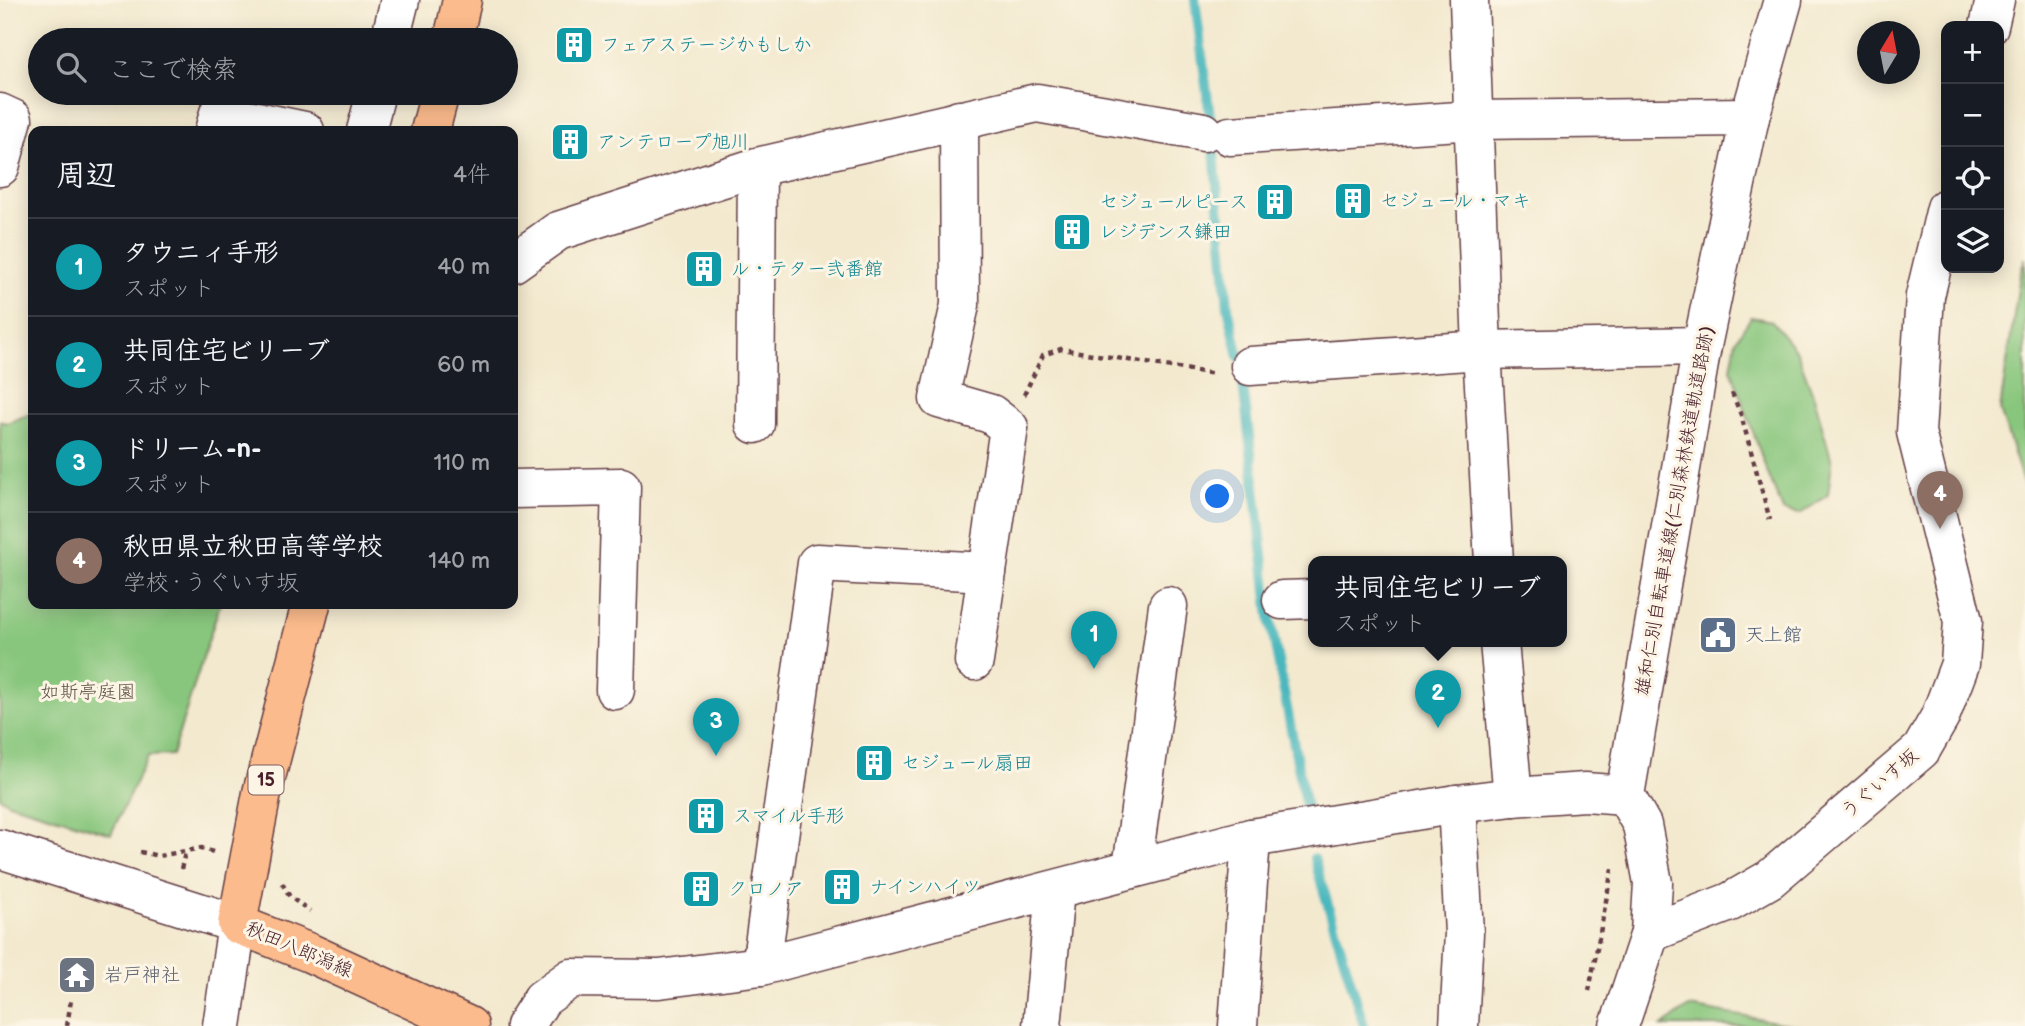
<!DOCTYPE html>
<html lang="ja">
<head>
<meta charset="utf-8">
<style>
  :root { --surface:#171b24; --page:#242831; --text:#f1f3f6; --muted:#9ea1a6; --line:#363941; --accent:#0f766e }
  body { margin:0; font-family:"Balsamiq Sans","Klee One",sans-serif; background:var(--page); color:var(--text) }
  .controls { position:absolute; right:21px; top:21px; display:grid; overflow:hidden; border-radius:14px; box-shadow:0 4px 18px #0003 }
  .controls button { width:63px; height:63px; display:grid; place-items:center; padding:0; border:0; border-bottom:2px solid var(--line); background:var(--surface); color:var(--text); font:35px sans-serif }
  .compass { position:absolute; left:1857px; top:21px; width:63px; height:63px; border-radius:50%; background:var(--surface); box-shadow:0 4px 18px #0003; rotate:10deg }
  .you { position:absolute; left:1218px; top:497px; width:24px; height:24px; margin:-18px; border:5px solid #fff; border-radius:50%; background:#1a73e8; box-shadow:0 0 0 10px #1a73e833 }
  .badge { display:grid; place-items:center; width:46px; height:46px; border-radius:50%; background:var(--accent); color:#fff; font-size:23px; font-weight:700 }
  .pin { position:absolute; translate:-50% -58px; filter:drop-shadow(0 2px 4px #0008) }
  .pin::after { content:''; position:absolute; top:37px; width:24px; height:21px; background:inherit; clip-path:polygon(0 0,100% 0,50% 100%) }
  .popup { position:absolute; left:1308px; top:556px; width:259px; height:91px; box-sizing:border-box; display:grid; place-content:center; border-radius:14px; background:var(--surface); filter:drop-shadow(0 2px 5px #0005); font-size:23px; white-space:nowrap; color:var(--muted) }
  .popup b { font-size:26px; color:var(--text) }
  .popup::after { content:''; position:absolute; left:50%; top:100%; margin-left:-14px; border:14px solid transparent; border-top-color:var(--surface) }
  .list { margin:0; padding:0; list-style:none }
  h2 { display:flex; justify-content:space-between; align-items:center; height:91px; margin:0; padding:0 28px; font-size:30px }
  h2 small { font-size:23px; font-weight:400; color:var(--muted) }
  .list li { display:grid; grid-template-columns:46px 1fr auto; gap:21px; align-items:center; box-sizing:border-box; height:98px; padding:0 28px; border-top:2px solid var(--line) }
  .list b { display:block; font-size:26px; white-space:nowrap }
  .list p { margin:0; font-size:23px; white-space:nowrap; color:var(--muted) }
  .list em { font-size:23px; font-style:normal; color:var(--muted) }
  .icon { flex:none; width:38px; height:38px; fill:none; stroke:currentColor; stroke-width:2; stroke-linecap:round; stroke-linejoin:round }
  .map { position:relative; flex:none; width:2025px; height:1026px; overflow:hidden }
  .search { position:absolute; background:var(--surface); box-shadow:0 4px 18px #0003; left:28px; top:28px; width:490px; height:77px; display:flex; align-items:center; gap:18px; box-sizing:border-box; padding:0 24px; border-radius:38px; color:var(--muted); font-size:26px }
  .panel { position:absolute; background:var(--surface); box-shadow:0 4px 18px #0003; left:28px; top:126px; width:490px; height:483px; border-radius:14px }
  .map>svg:first-child { display:block }
  .green { fill:#88c67d; stroke:#697254; stroke-width:2 }
  .lines { fill:none; stroke-linecap:round; stroke-linejoin:round }
  .stream { stroke:#48b7bd; stroke-width:10 }
  .minor-casing { stroke:#633d44; stroke-width:41 }
  .major-casing { stroke:#633d44; stroke-width:41 }
  .path { stroke:#633d44; stroke-width:4.5; stroke-dasharray:5 5; stroke-linecap:butt }
  .minor { stroke:#fff; stroke-width:38 }
  .major { stroke:#fbbb8c; stroke-width:38 }
  .labels { text-anchor:middle; dominant-baseline:central; stroke-width:6; stroke-linejoin:round; paint-order:stroke }
  .shield { fill:#fcf5e5; stroke:#7f5f63; stroke-width:2 }
  .shield-label { font-size:18px; font-weight:bold; fill:#4a1f2b }
  .culture-label { font-size:19px; fill:#0d838f; stroke:#fcf5e5; text-anchor:start }
  .street-label { font-size:19px; fill:#4a1f2b; stroke:#fcf5e5 }
  .service-label { font-size:19px; fill:#4e5e75; stroke:#fcf5e5; text-anchor:start }
  .park-label { font-size:19px; fill:#5d5144; stroke:#fcf5e5 }
  .worship-label { font-size:19px; fill:#5b616d; stroke:#fcf5e5; text-anchor:start }
</style>
</head>
<body>
<div class="map">
<svg width="2025" height="1026" viewBox="0 0 2025 1026">
  <rect width="100%" height="100%" fill="#fcf5e5"/>
  <filter id="ink" filterUnits="userSpaceOnUse"><feTurbulence type="fractalNoise" baseFrequency=".0143" numOctaves="2"/><feDisplacementMap in="SourceGraphic" scale="14" xChannelSelector="R" yChannelSelector="G"/><feConvolveMatrix kernelMatrix="1 2 1 2 8 2 1 2 1" color-interpolation-filters="sRGB"/></filter>
  <filter id="wash" filterUnits="userSpaceOnUse"><feTurbulence type="fractalNoise" baseFrequency=".00686" numOctaves="4" result="noise"/><feDisplacementMap in="SourceGraphic" scale="28" xChannelSelector="R" yChannelSelector="G"/><feGaussianBlur stdDeviation="1.57" result="paint"/><feColorMatrix in="noise" values="0 0 0 0 0 0 0 0 0 0 0 0 0 0 0 0 0 1.4 0 .05"/><feComposite in="paint" operator="in"/></filter>
  <g filter="url(#wash)">
    <rect width="100%" height="100%" fill="#f3e9cf"/>
    <g class="green">
      <path d="M2025,258v230l-25,-78 20,-135z"/>
      <path d="M1751,317l21,4 25,31 18,48 17,62 -4,33 -28,19 -17,-3 -17,-42 -35,-100 5,-29z"/>
      <path d="M33,413v191h187l-48,151 -24,1 -37,78 -102,-31 -9,-6v-376l7,2z"/>
      <path d="M1689,1007l110,19h-137z"/>
    </g>
    <g class="lines">
      <g class="stream">
        <path d="M1195,0l18,140 15,167 11,50"/>
        <path d="M1243,384l28,240 35,184"/>
        <path d="M1314,858l50,168"/>
      </g>
    </g>
  </g>
  <g filter="url(#ink)">
    <g class="lines">
      <defs>
        <g id="minor">
          <path d="M1469,0l13,350 12,212"/>
          <path d="M1989,26l6,-26"/>
          <path d="M390,40l10,-40"/>
          <path d="M0,113l13,6 -13,48"/>
          <path d="M214,131l5,-18 86,18"/>
          <path d="M366,131l10,-38"/>
          <path d="M1230,136l245,-16 275,-3"/>
          <path d="M513,263l45,-32 199,-64 280,-64 167,29"/>
          <path d="M1250,366l232,-16 220,-4"/>
          <path d="M755,424l2,-257"/>
          <path d="M513,489l108,-2 -6,203"/>
          <path d="M1282,600l32,-1"/>
          <path d="M1499,642l14,155"/>
          <path d="M974,661l13,-89"/>
          <path d="M1625,795l77,-449 48,-229 33,-117"/>
          <path d="M1457,804l7,129 -5,93"/>
          <path d="M0,849l237,75 -15,102"/>
          <path d="M1132,868l36,-262"/>
          <path d="M1650,933l80,-31 40,-23 151,-129 19,-33 20,-53 3,-43 -47,-189 9,-136 21,-88"/>
          <path d="M761,966l56,-403 170,9 22,-144 -18,-14 -52,-15 21,-94 -1,-185"/>
          <path d="M525,1026l17,-27 29,-21 88,1 102,-13 490,-128 206,-34 56,-7 72,-5 40,3"/>
          <path d="M1042,1026l13,-135"/>
          <path d="M1238,1026l13,-188"/>
          <path d="M1619,1026l31,-93 3,-50 -11,-58 -17,-30"/>
        </g>
        <g id="major">
          <path d="M453,40l9,-40"/>
          <path d="M430,131l10,-38"/>
          <path d="M311,604l-49,189 -25,131 73,29 159,73"/>
        </g>
      </defs>
      <use href="#minor" class="minor-casing"/>
      <use href="#major" class="major-casing"/>
      <g class="path">
        <path d="M1732,393l9,22 29,105"/>
        <path d="M1024,395l19,-40 18,-6 154,25"/>
        <path d="M140,852l19,4 43,-8 11,4"/>
        <path d="M181,869l4,-16"/>
        <path d="M282,883l8,14 20,14"/>
        <path d="M1589,991l23,-122"/>
        <path d="M67,1026l4,-26"/>
      </g>
      <use href="#minor" class="minor"/>
      <use href="#major" class="major"/>
    </g>
  </g>
  <defs>
    <symbol id="building-square" viewBox="-11 -11 22 22"><rect x="-9" y="-9" width="18" height="18" rx="4" fill="#0f9aa8" stroke="#fcf5e5"/><path d="M-4-6H4V6H1V3H-1V6H-4ZM-2.5-4.3h1.7v1.8h-1.7ZM.8-4.3h1.7v1.8H.8ZM-2.5-1h1.7V.8h-1.7ZM.8-1h1.7V.8H.8Z" fill="#fff"/></symbol>
    <symbol id="civic-square" viewBox="-11 -11 22 22"><rect x="-9" y="-9" width="18" height="18" rx="4" fill="#5c6f8a" stroke="#fcf5e5"/><path d="M-.6-6.5H3V-4.5H.6V-3L4-1V1h2V6H-6V1h2V-1L-.6-3ZM-1.2 2.5V6h2.4V2.5Z" fill="#fff"/></symbol>
    <symbol id="temple-square" viewBox="-11 -11 22 22"><rect x="-9" y="-9" width="18" height="18" rx="4" fill="#6b7280" stroke="#fcf5e5"/><path d="M0-6L5-2H3V0L6.5 2.5H4V6H1.5V3h-3V6H-4V2.5H-6.5L-3 0V-2H-5Z" fill="#fff"/></symbol>
  </defs>
  <g fill-rule="evenodd">
    <use href="#building-square" x="552" y="23" width="44" height="44"/>
    <use href="#building-square" x="548" y="120" width="44" height="44"/>
    <use href="#building-square" x="1331" y="179" width="44" height="44"/>
    <use href="#building-square" x="1253" y="180" width="44" height="44"/>
    <use href="#building-square" x="1050" y="210" width="44" height="44"/>
    <use href="#building-square" x="682" y="247" width="44" height="44"/>
    <use href="#civic-square" x="1696" y="613" width="44" height="44"/>
    <use href="#building-square" x="852" y="741" width="44" height="44"/>
    <use href="#building-square" x="684" y="794" width="44" height="44"/>
    <use href="#building-square" x="820" y="865" width="44" height="44"/>
    <use href="#building-square" x="679" y="867" width="44" height="44"/>
    <use href="#temple-square" x="55" y="953" width="44" height="44"/>
  </g>
  <g class="labels">
    <rect class="shield" x="248.5" y="765.5" width="35" height="29" rx="5"/>
    <g class="shield-label">
      <text x="266" y="780">15</text>
    </g>
    <g class="culture-label">
      <text x="601" y="45">フェアステージかもしか</text>
      <text x="597" y="142">アンテロープ旭川</text>
      <text x="1380" y="201">セジュール・マキ</text>
      <text x="1248" y="202" text-anchor="end">セジュールピース</text>
      <text x="1099" y="232">レジデンス鎌田</text>
      <text x="731" y="269">ル・テター弐番館</text>
      <text x="901" y="763">セジュール扇田</text>
      <text x="733" y="816">スマイル手形</text>
      <text x="869" y="887">ナインハイツ</text>
      <text x="728" y="889">クロノア</text>
    </g>
    <g class="street-label">
      <text transform="translate(1675 511) rotate(-80)">雄和仁別自転車道線(仁別森林鉄道軌道路跡)</text>
      <text transform="translate(1880 784) rotate(-41)">うぐいす坂</text>
      <text transform="translate(299 950) rotate(23)">秋田八郎潟線</text>
    </g>
    <g class="service-label">
      <text x="1745" y="635">天上館</text>
    </g>
    <g class="park-label">
      <text x="88" y="692">如斯亭庭園</text>
    </g>
    <g class="worship-label">
      <text x="104" y="975">岩戸神社</text>
    </g>
  </g>
</svg>
<div class="controls">
<button>+</button>
<button>−</button>
<button><svg class="icon" aria-label="locate" viewBox="0 0 24 24"><circle cx="12" cy="12" r="6"/><path d="M12 2v4M12 18v4M2 12h4M18 12h4"/></svg></button>
<button><svg class="icon" aria-label="layers" viewBox="0 0 24 24"><path d="M12 4l9 5-9 5-9-5zM3 14l9 5 9-5"/></svg></button>
</div>
<svg class="compass" viewBox="-18 -18 36 36"><path d="M0-13l5 13h-10z" fill="#e53935"/><path d="M0 13l5-13h-10z" fill="#9ea1a6"/></svg>
<div class="you"></div>
<div class="pin badge" style="left:1094px;top:669px;background:#0f9aa8">1</div>
<div class="pin badge" style="left:1438px;top:728px;background:#0f9aa8">2</div>
<div class="popup"><b>共同住宅ビリーブ</b>スポット</div>
<div class="pin badge" style="left:716px;top:756px;background:#0f9aa8">3</div>
<div class="pin badge" style="left:1940px;top:529px;background:#8d6e63">4</div>
<div class="search"><svg class="icon" aria-label="search" viewBox="0 0 24 24"><circle cx="10" cy="10" r="6"/><path d="M15 15l6 6"/></svg>ここで検索</div>
<section class="panel">
<h2>周辺<small>4件</small></h2>
<ul class="list">
<li><span class="badge" style="background:#0f9aa8">1</span><div><b>タウニィ手形</b><p>スポット</p></div><em>40 m</em></li>
<li><span class="badge" style="background:#0f9aa8">2</span><div><b>共同住宅ビリーブ</b><p>スポット</p></div><em>60 m</em></li>
<li><span class="badge" style="background:#0f9aa8">3</span><div><b>ドリーム-n-</b><p>スポット</p></div><em>110 m</em></li>
<li><span class="badge" style="background:#8d6e63">4</span><div><b>秋田県立秋田高等学校</b><p>学校 · うぐいす坂</p></div><em>140 m</em></li>
</ul>
</section>
</div>
</body>
</html>
